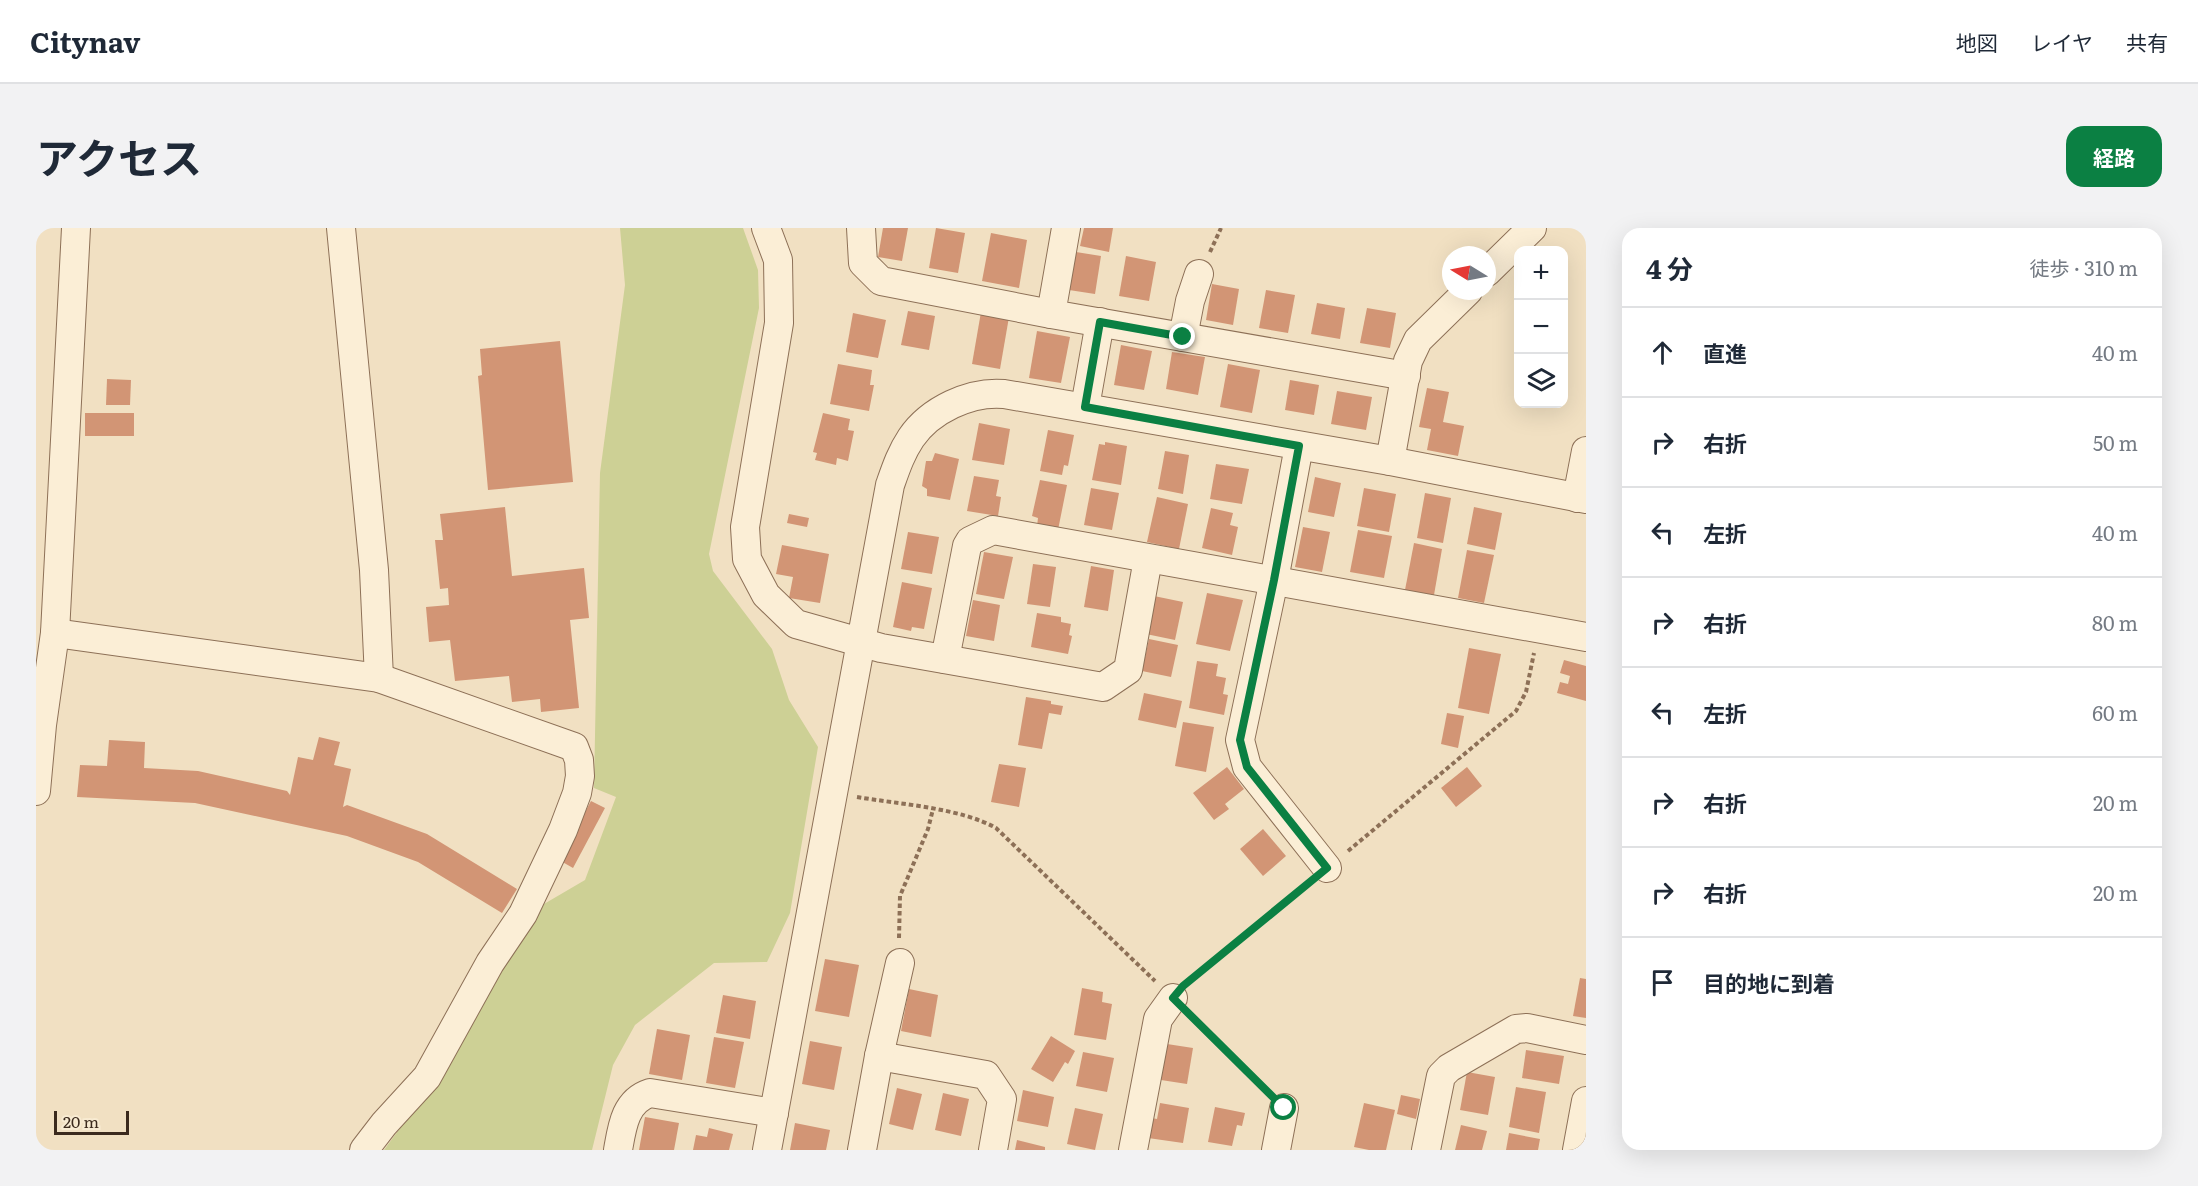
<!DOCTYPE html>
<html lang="ja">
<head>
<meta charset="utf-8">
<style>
  :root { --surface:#fff; --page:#f2f2f3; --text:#1f2937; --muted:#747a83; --line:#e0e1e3; --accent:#0b8043 }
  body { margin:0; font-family:Literata,"Noto Sans JP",serif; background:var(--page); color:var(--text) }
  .controls { position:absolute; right:18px; top:18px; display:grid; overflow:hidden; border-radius:12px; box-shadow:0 6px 24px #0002 }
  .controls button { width:54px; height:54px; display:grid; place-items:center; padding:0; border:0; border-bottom:2px solid var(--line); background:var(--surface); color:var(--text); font:30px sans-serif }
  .compass { position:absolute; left:1406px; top:18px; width:54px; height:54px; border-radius:50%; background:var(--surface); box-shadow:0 6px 24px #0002; rotate:280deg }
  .scale { position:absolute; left:18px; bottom:15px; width:75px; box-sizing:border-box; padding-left:6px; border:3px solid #3b2a1d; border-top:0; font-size:16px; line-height:21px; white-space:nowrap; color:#3b2a1d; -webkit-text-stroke:4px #f8ebd2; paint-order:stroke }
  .stop { position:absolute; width:18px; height:18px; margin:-14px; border:4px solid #0b8043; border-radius:50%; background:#fff }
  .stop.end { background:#0b8043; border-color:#fff; box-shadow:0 2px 6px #0008 }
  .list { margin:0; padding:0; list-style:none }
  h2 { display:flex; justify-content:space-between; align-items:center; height:78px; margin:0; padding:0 24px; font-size:26px }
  h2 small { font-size:20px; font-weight:400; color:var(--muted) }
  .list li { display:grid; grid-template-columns:39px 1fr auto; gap:18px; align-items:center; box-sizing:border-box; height:90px; padding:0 24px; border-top:2px solid var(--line) }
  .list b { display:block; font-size:22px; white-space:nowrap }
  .list em { font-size:20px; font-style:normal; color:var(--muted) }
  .icon { flex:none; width:33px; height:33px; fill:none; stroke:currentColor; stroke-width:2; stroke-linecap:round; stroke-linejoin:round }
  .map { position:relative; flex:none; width:1550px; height:922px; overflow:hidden; border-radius:18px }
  header { display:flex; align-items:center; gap:36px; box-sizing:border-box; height:84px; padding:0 30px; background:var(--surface); border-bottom:2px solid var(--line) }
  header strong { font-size:28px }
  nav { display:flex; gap:33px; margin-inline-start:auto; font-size:21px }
  .intro { display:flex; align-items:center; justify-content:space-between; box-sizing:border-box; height:144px; padding:0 36px }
  h1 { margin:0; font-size:42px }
  .button { padding:15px 27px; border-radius:18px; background:var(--accent); color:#fff; font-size:21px; font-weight:700 }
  main { display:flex; gap:36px; padding:0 36px }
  aside { flex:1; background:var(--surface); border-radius:18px; box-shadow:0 6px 24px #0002 }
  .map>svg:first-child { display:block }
  .green { fill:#cdd095 }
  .building { fill:#d29575 }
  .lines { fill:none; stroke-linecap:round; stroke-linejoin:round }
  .minor-casing { stroke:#8d7057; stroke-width:30 }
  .path { stroke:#8d7057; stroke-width:4; stroke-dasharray:4.5 3; stroke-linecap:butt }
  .minor { stroke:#fbeed6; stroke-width:28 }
  .route { stroke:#0b8043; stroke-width:8 }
</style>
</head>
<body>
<header>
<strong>Citynav</strong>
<nav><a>地図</a><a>レイヤ</a><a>共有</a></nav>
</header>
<div class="intro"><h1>アクセス</h1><a class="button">経路</a></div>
<main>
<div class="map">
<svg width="1550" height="922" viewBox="0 0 1550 922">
  <rect width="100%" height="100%" fill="#f1e0c2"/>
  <path class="green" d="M584,0h123l15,42 1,38 -50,246 4,17 59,78 17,51 29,47 -28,166 -23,49 -53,1 -79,62 -22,40 -21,85h-208l41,-56 119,-190 41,-24 31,-83 -22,-9 6,-315 25,-188z"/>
  <g class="building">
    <path d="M847,0h25l-6,33 -24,-4z"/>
    <path d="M900,0l29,5 -7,40 -29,-5z"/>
    <path d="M1048,0h29l-4,24 -29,-6z"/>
    <path d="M955,5l36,7 -8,48 -37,-7z"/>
    <path d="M1040,24l25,4 -6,38 -26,-4z"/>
    <path d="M1090,28l30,6 -7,39 -30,-5z"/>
    <path d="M1176,56l27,5 -6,36 -27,-5z"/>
    <path d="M1230,62l29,5 -7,38 -29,-5z"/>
    <path d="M1281,75l28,5 -5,31 -29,-5z"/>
    <path d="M1331,80l29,5 -6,35 -30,-5z"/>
    <path d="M872,83l27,5 -6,34 -28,-5z"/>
    <path d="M945,84l28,5 -9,52 -28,-5z"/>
    <path d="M817,85l33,7 -8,38 -32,-6z"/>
    <path d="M1001,103l33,6 -9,46 -32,-5z"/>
    <path d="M524,113l13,141 -85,8 -10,-114 4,-1 -2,-26z"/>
    <path d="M1085,117l31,6 -8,39 -30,-5z"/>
    <path d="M1136,124l33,5 -7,38 -32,-6z"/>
    <path d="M802,136l34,6 -2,15h4l-5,26 -39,-7z"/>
    <path d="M1192,136l32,6 -8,43 -32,-6z"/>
    <path d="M71,151l24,1 -1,25h-24z"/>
    <path d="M1254,152l29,5 -5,30 -29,-5z"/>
    <path d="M1391,160l22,4 -6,30 21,4 -6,30 -31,-6 4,-21 -12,-2z"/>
    <path d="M1301,163l35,6 -6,33 -35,-6z"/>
    <rect x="49" y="185" width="49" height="23"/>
    <path d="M787,185l27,6 -2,11 6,1 -6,30 -11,-3 -1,7 -21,-5 2,-7 -4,-1z"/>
    <path d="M943,195l31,6 -6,36 -32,-5z"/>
    <path d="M1012,202l26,5 -6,31 -4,-1 -2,10 -22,-4z"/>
    <path d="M1069,214l22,4 -6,39 -29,-5 7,-36 6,1z"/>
    <path d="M1129,223l24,4 -6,39 -25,-5z"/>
    <path d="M899,225l24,6 -9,41 -23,-4v-7l-5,-3 4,-25h6z"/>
    <path d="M1180,236l33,5 -7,35 -32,-5z"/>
    <path d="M938,248l25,4 -3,16 5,1 -3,19 -31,-5z"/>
    <path d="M1279,249l26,6 -7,34 -26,-5z"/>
    <path d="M1004,252l27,5 -9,45 -21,-4 1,-8 -6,-2z"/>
    <path d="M1055,260l28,5 -7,37 -28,-5z"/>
    <path d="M1328,260l32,6 -7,38 -32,-6z"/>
    <path d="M1389,265l26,5 -8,45 -26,-5z"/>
    <path d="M1121,269l31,7 -9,45 -32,-7z"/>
    <path d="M469,279l7,69 72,-8 5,50 -19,2 9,88 -38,4 -1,-13 -28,3 -3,-26 -54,5 -5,-41 -21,2 -3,-35 23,-2 -1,-17 -8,1 -5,-49h8l-3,-26z"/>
    <path d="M1438,279l28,6 -7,37 -28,-6z"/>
    <path d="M1175,280l22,5 -3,12 8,2 -6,28 -30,-7z"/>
    <path d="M753,286l20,4 -2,9 -20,-4z"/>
    <path d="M1267,299l27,5 -8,40 -27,-5z"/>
    <path d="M1322,302l34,6 -8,42 -34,-6z"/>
    <path d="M872,304l31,5 -7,37 -31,-5z"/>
    <path d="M1378,315l28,6 -8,46 -29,-5z"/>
    <path d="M746,317l47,9 -9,49 -31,-5 4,-21 -17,-3z"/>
    <path d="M1431,322l27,5 -10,48 -26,-5z"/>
    <path d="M948,324l29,5 -9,42 -28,-5z"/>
    <path d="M997,336l23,3 -6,40 -23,-3z"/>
    <path d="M1055,338l23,4 -6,41 -24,-4z"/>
    <path d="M866,354l30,6 -8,41 -12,-2 -1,4 -18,-4z"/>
    <path d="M1171,365l36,7 -13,51 -34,-7z"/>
    <path d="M1118,368l29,6 -8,38 -29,-6z"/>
    <path d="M937,372l27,5 -6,36 -28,-5z"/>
    <path d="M1001,385l24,4v5l10,2 -2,11 3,1 -4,18 -37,-7z"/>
    <path d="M1113,411l29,6 -7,32 -29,-6z"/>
    <path d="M1433,420l32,6 -12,60 -31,-6z"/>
    <path d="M1528,432l22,6v35l-29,-8 3,-11 8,2 2,-8 -10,-3z"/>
    <path d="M1161,433l21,3 -2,12 10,2 -3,16 5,1 -4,20 -35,-7z"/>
    <path d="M1108,465l38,8 -6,27 -38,-8z"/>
    <path d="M990,469l25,4v3l12,2 -2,9 -12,-2 -7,36 -24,-4z"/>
    <path d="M1411,485l17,3 -6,32 -17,-4z"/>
    <path d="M1147,494l31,5 -8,45 -31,-6z"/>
    <path d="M283,509l21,5 -6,23 17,4 -8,38 4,-2 80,29 90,55 -15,24 -84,-51 -71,-26 -152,-33 -118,-6 3,-32 27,1 2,-26 36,2 -1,26 54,3 89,20 3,4 8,-38 15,3z"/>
    <path d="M963,536l27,4 -7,39 -28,-5z"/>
    <path d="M1191,539l17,22 -19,15 4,5 -15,11 -21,-27z"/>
    <path d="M1431,539l15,19 -26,21 -15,-19z"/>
    <path d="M555,573l14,7 -32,60 -14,-8z"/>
    <path d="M1227,601l23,27 -23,20 -23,-27z"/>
    <path d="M789,731l34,6 -10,52 -34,-6z"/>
    <path d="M1544,750l6,1v39l-13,-2z"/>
    <path d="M1046,760l21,4 -1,10 10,2 -6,36 -32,-5z"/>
    <path d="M873,761l29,6 -7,42 -30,-6z"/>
    <path d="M687,767l33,6 -6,38 -34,-6z"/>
    <path d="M621,801l33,6 -8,45 -33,-6z"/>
    <path d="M1015,808l24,15 -7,13 -3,-2 -12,20 -22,-13z"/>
    <path d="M678,809l30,5 -9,46 -29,-5z"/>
    <path d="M774,813l32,6 -8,43 -32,-6z"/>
    <path d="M1131,816l26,4 -6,36 -26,-4z"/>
    <path d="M1490,822l38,6 -5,28 -37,-6z"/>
    <path d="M1047,824l31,6 -7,34 -31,-6z"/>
    <path d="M1431,844l28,5 -7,38 -28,-5z"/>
    <path d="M1480,859l30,5 -7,41 -30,-6z"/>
    <path d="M861,860l25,6 -9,36 -24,-6z"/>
    <path d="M987,862l31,7 -6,30 -31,-6z"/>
    <path d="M907,865l26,6 -8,37 -26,-6z"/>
    <path d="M1365,867l19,4 -4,20 -19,-5z"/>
    <path d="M1124,875l29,5 -6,35 -35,-5 4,-20 5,1z"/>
    <path d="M1328,875l31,7 -9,40h-17l-15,-3z"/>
    <path d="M1179,879l30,6 -3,13 -5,-1 -5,21 -24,-4z"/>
    <path d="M1039,880l28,6 -8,36 -28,-6z"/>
    <path d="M609,889l34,6 -5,27h-35z"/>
    <path d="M759,895l35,7 -4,20h-36z"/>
    <path d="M1425,897l26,6 -5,19h-27z"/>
    <path d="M673,900l24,6 -4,16h-36l3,-15 11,2z"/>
    <path d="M1473,905l31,6 -2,11h-32z"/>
    <path d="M981,912l28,7v3h-30z"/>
  </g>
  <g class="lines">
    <defs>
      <g id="minor">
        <path d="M305,0l33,342 5,108"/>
        <path d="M730,0l12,32 1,63 -34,204 2,32 19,36 30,29 85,24 222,39 25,-17 20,-111"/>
        <path d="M825,0l2,35 18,18 170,33"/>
        <path d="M1030,0l-15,86 355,62"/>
        <path d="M1451,44l45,-44"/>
        <path d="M1147,109l7,-36 9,-27"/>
        <path d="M1049,179l15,-85"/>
        <path d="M1263,218l-25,134 -34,160 7,27 80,101"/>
        <path d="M1354,233l18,-100 10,-21 50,-49"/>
        <path d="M1541,270l9,-47"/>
        <path d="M19,405l324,45 195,69 5,13 1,16 -3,17 -14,37 -40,84 -33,49 -63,114 -43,47 -20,26"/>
        <path d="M909,431l22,-113 3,-5 23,-11 593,107"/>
        <path d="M0,563l6,-66 13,-92 21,-405"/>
        <path d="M843,828l107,19 16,24 -9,51"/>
        <path d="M582,922c4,-23 7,-49 32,-57l124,20"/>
        <path d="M731,922l123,-665c6,-17 11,-32 21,-47 19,-28 59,-47 93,-44l386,67 196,38"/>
        <path d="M826,922l17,-94 21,-93"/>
        <path d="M1097,922l25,-131 15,-21"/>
        <path d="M1240,922l8,-42"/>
        <path d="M1390,922l15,-74 8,-8 67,-39 11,-1 59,12"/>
        <path d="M1541,922l9,-49"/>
      </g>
    </defs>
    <use href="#minor" class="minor-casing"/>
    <g class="path">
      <path d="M1174,24l11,-24"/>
      <path d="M821,569c41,7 104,11 139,31l159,153"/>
      <path d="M1312,623l168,-140 10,-19 8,-39"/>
      <path d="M863,710l1,-42 28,-67 5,-20"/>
      <path d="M1154,753l117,-97"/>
      <path d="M1154,788l76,75"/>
    </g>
    <use href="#minor" class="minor"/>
  </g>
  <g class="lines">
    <path class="route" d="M1147,109l-83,-15 -15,85 214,39 -25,134 -34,160 7,27 80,101 -144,118 -10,12 111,110"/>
  </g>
</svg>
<div class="controls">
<button>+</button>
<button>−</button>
<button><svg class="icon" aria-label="layers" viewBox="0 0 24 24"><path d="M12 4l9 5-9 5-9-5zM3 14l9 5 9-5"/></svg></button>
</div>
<svg class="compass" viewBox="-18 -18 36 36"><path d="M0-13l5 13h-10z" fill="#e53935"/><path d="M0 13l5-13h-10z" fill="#747a83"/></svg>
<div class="scale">20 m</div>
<div class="stop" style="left:1248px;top:880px"></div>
<div class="stop end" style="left:1147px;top:109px"></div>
</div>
<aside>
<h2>4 分<small>徒歩 · 310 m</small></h2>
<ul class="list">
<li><svg class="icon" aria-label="ahead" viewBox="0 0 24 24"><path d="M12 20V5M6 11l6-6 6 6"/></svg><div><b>直進</b></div><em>40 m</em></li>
<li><svg class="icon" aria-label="right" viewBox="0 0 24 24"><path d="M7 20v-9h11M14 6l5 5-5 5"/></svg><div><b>右折</b></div><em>50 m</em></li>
<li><svg class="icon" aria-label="left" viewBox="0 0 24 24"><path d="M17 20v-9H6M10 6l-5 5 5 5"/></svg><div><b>左折</b></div><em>40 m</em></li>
<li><svg class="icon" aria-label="right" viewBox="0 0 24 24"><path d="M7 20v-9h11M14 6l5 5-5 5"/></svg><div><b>右折</b></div><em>80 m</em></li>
<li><svg class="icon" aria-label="left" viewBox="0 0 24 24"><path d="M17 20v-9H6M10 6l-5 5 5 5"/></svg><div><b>左折</b></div><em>60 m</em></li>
<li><svg class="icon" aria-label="right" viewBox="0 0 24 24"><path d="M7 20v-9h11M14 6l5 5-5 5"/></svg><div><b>右折</b></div><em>20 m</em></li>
<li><svg class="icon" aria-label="right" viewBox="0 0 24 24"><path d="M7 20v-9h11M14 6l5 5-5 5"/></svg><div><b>右折</b></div><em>20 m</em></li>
<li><svg class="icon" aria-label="arrive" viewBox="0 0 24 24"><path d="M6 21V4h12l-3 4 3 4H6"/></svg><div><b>目的地に到着</b></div></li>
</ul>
</aside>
</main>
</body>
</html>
